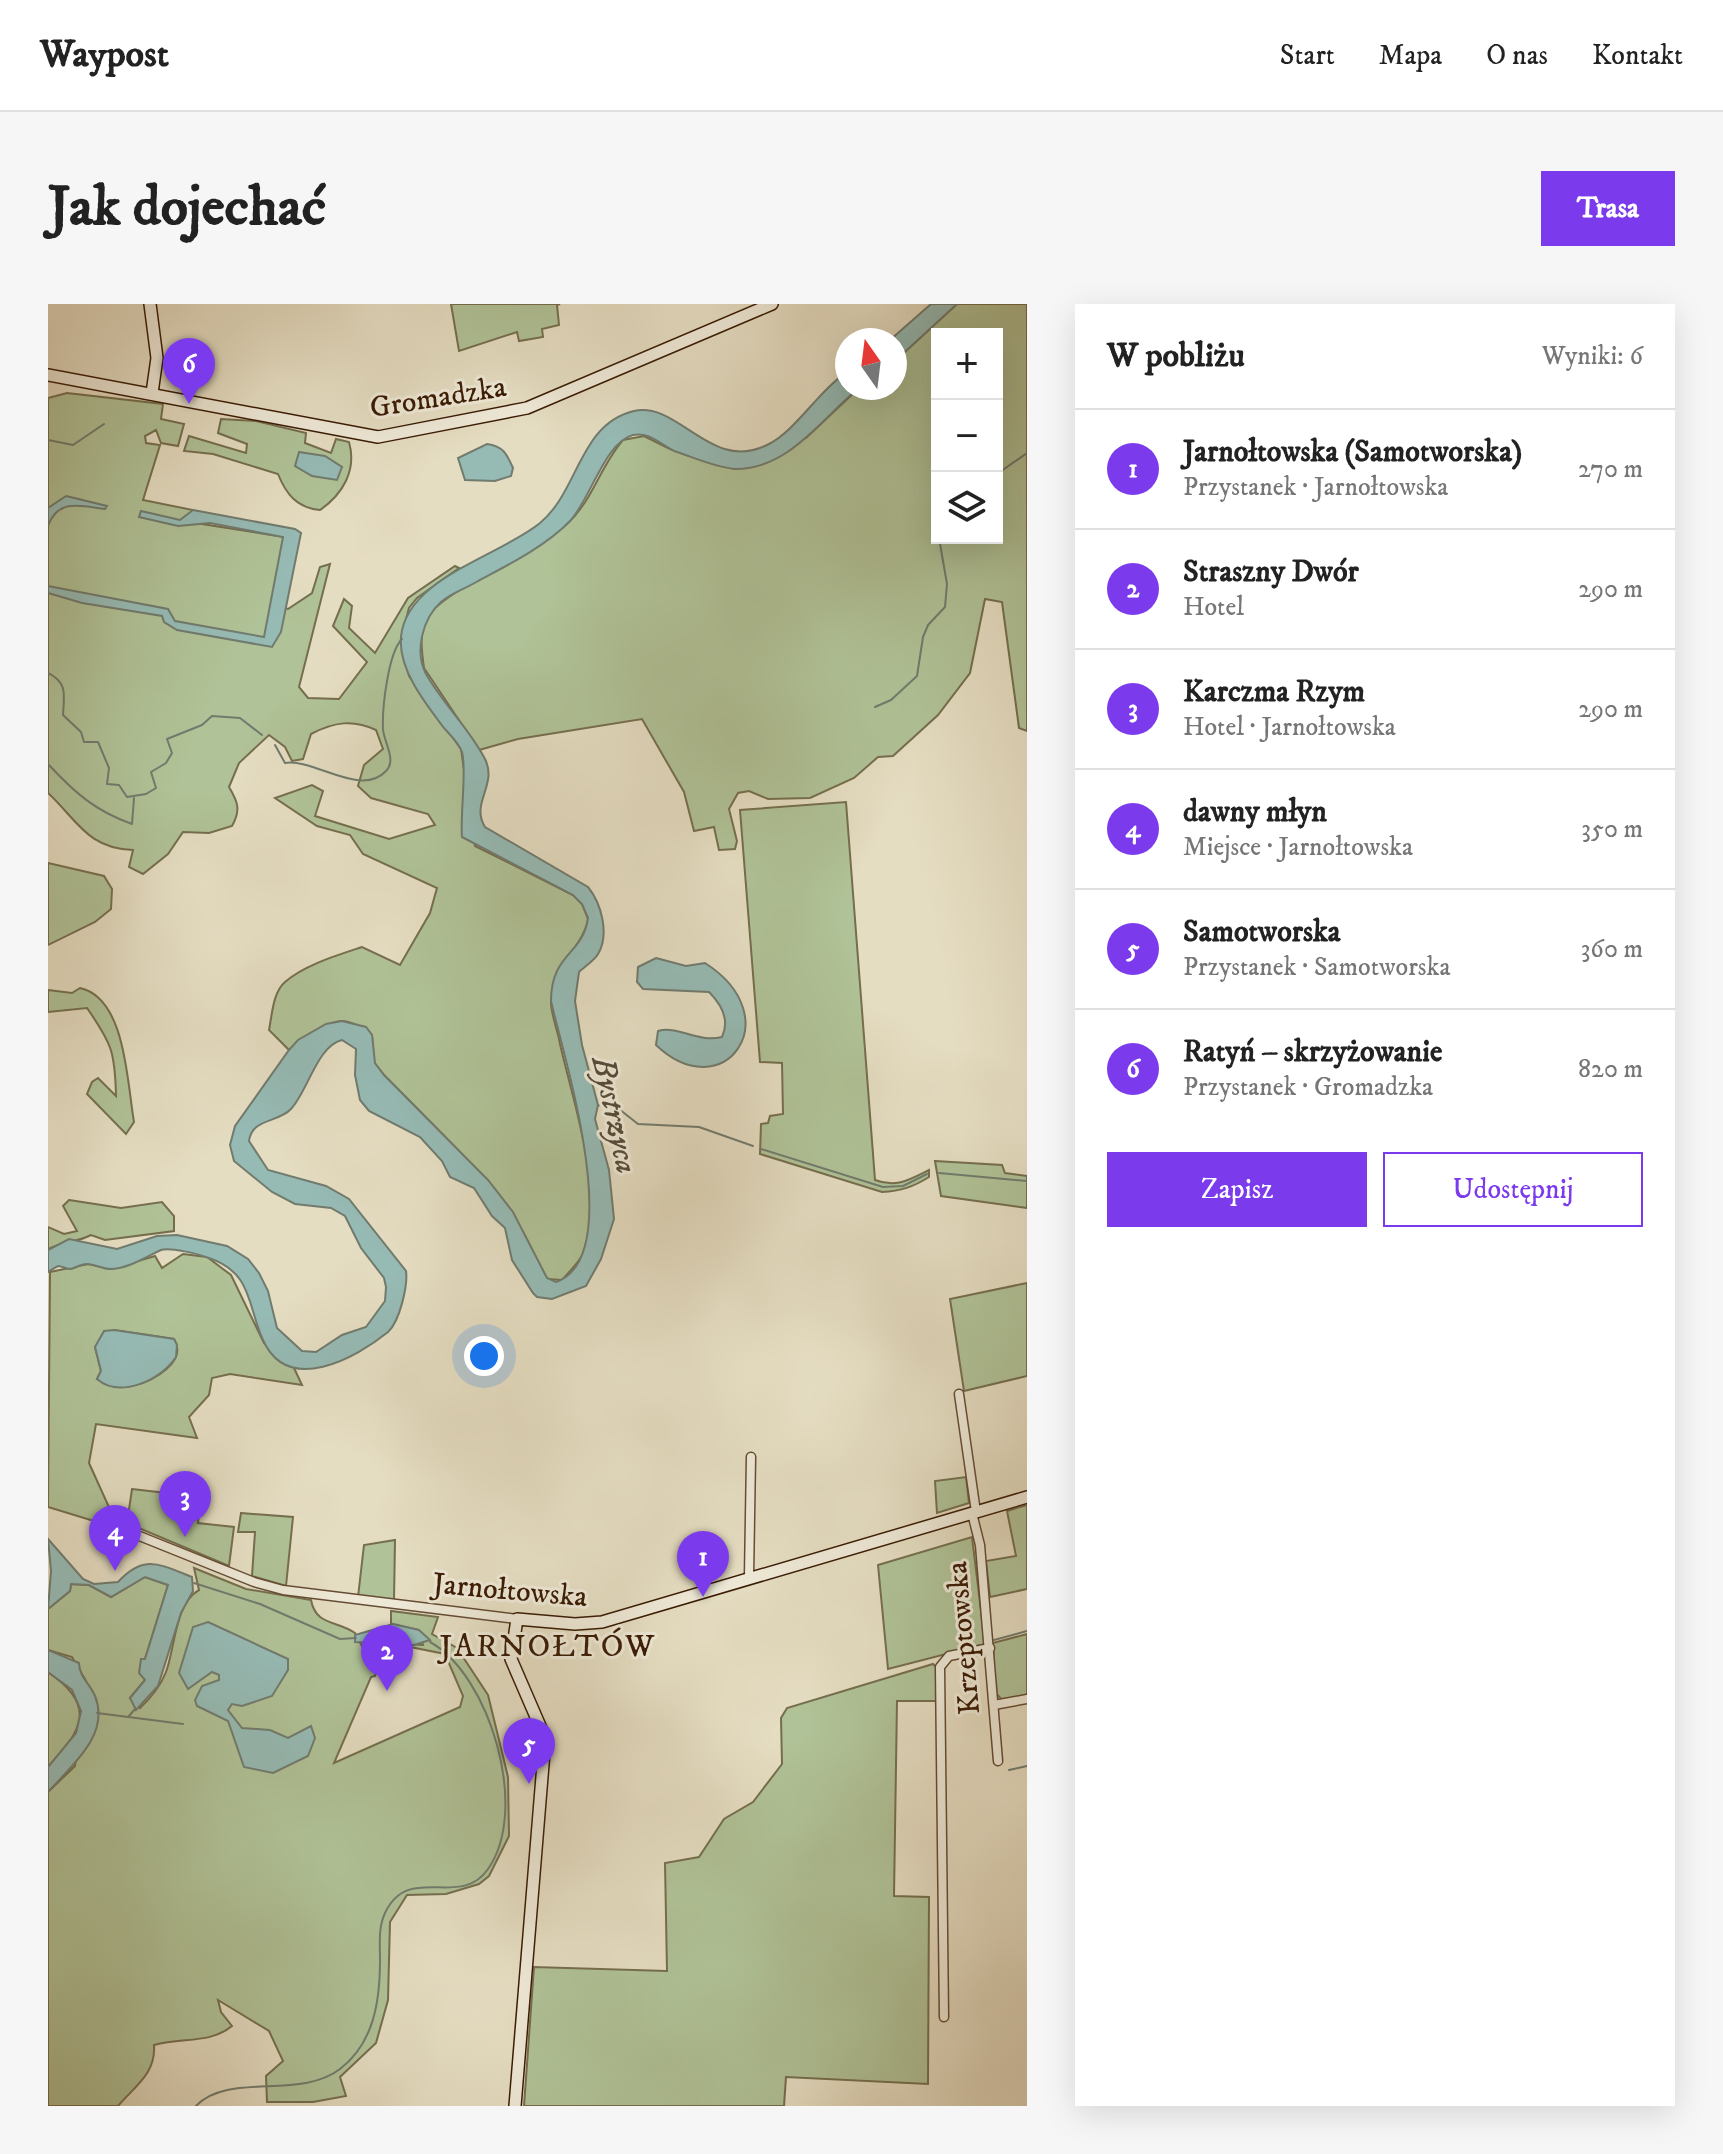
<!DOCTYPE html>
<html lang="pl">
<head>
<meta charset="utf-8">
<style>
  :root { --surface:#fff; --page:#f6f6f6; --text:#222; --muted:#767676; --line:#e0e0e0; --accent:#7c3aed }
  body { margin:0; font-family:"IM FELL DW Pica",serif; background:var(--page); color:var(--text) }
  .controls { position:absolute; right:24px; top:24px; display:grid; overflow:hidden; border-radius:0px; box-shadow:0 8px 32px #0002 }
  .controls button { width:72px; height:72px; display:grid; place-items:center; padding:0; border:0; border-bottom:2px solid var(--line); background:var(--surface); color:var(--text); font:40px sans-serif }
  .compass { position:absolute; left:787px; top:24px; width:72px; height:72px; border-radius:50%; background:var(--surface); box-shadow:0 8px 32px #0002; rotate:346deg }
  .you { position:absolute; left:436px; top:1052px; width:28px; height:28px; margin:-20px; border:6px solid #fff; border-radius:50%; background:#1a73e8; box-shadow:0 0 0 12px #1a73e833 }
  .badge { display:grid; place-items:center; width:52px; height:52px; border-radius:50%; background:var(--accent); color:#fff; font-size:26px; font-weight:700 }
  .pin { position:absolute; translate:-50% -66px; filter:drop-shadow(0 2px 4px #0008) }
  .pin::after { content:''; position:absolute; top:42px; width:28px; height:24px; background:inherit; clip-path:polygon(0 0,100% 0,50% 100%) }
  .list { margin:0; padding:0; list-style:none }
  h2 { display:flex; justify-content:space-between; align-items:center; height:104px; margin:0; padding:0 32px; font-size:34px }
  h2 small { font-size:26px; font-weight:400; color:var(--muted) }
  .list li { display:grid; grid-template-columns:52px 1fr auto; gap:24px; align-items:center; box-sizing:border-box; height:120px; padding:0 32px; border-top:2px solid var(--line) }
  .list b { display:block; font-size:30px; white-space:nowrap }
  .list p { margin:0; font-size:26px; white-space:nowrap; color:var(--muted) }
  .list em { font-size:26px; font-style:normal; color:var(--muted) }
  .actions { display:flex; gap:16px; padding:24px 32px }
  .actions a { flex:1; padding:18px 0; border:2px solid var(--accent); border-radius:0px; text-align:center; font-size:28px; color:var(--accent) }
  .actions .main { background:var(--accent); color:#fff }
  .icon { flex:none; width:44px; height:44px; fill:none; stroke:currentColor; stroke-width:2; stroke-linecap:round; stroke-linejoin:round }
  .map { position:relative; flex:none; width:979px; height:1802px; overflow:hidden; border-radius:0px }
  header { display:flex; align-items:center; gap:48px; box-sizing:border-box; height:112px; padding:0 40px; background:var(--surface); border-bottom:2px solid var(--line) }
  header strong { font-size:38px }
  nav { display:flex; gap:44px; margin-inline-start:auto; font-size:28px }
  .intro { display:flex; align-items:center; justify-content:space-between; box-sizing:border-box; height:192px; padding:0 48px }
  h1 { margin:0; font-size:56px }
  .button { padding:20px 36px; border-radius:0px; background:var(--accent); color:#fff; font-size:28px; font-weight:700 }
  main { display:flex; gap:48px; padding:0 48px }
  aside { flex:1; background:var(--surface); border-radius:0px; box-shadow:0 8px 32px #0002 }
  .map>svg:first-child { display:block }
  .green { fill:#b0c297; stroke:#756e4e; stroke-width:2; fill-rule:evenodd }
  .water { fill:#96bbb5; stroke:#717b6e; stroke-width:2 }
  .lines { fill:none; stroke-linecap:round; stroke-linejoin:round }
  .stream { stroke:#717b6e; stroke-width:2 }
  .street-casing { stroke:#654c34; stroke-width:11 }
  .secondary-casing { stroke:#3a1b04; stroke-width:14 }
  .street { stroke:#eee9d7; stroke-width:8 }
  .secondary { stroke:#eee9d7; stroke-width:11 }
  .labels { text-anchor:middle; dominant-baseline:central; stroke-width:6; stroke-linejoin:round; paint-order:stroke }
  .street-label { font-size:30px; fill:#3a1b04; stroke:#eee9d7 }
  .water-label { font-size:32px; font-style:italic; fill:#564b39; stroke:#eee9d7 }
  .neighbourhood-label { font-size:32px; letter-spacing:2px; fill:#3a1b04; stroke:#eee9d7 }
</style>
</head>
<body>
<header>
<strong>Waypost</strong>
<nav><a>Start</a><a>Mapa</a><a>O nas</a><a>Kontakt</a></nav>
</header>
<div class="intro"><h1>Jak dojechać</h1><a class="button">Trasa</a></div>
<main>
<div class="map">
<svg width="979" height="1802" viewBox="0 0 979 1802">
  <rect width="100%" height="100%" fill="#e5ddc2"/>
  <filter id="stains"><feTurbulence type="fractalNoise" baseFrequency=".0025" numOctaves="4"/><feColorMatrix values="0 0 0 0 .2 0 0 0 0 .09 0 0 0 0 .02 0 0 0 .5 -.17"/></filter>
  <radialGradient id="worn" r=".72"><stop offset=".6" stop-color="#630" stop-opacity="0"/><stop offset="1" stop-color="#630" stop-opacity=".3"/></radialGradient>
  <g class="green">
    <path d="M403,0h109l-3,1 2,20 -17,4 1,8 -24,4 -2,-9 -58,19z"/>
    <path d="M909,0h70v427l-8,-3 -17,-126 -17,-3 -15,74 -32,42 -45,41 -15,1 -24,21 -44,20 -42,1 -19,-8 -11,2 -9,16 8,32 -2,8 -16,1 -5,-23 -20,4 -10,-39 -42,-73 -124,20 -39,11 -55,-82c-2,-14 -5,-36 2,-49 16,-29 112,-67 143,-97 24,-23 32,-57 54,-82l21,-4 26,13 64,20 72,-31 53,-50h36v-27zM889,30h60v204h-60z"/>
    <path d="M19,89l96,11 -2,15 23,5 -6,22 -17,-3 -5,-13 -11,6 1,7 14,2 -17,55 50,10 3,13 88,14 -12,67 16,5 24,-16 8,-26 10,-3 -31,123 9,11 31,1 28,-37 -34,-36 11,-27 8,7 -3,22 26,25 33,-55 47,-32 4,2 -42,30 -8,10 -8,30 8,38 52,73 14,97 98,49 9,9 6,15c-4,27 -36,47 -37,83 0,13 7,29 9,42 12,53 44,149 27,201 -4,13 -16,25 -25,35l-15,-1 -25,-49 -67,-83 -71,-72 -10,-12 -2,-28c-8,-6 -20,-14 -30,-14 -13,0 -44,20 -53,29l-20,-20c3,-15 4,-38 16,-48 19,-17 53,-27 77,-35l38,18 30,-52 7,-25 -74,-34 -13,-19 -33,-9 -42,-28 37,-13 11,6 -8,25 74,23 46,-14 -7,-11 -57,-16 -13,-12 6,-21 19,-16 -7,-19c-23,-11 -42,-8 -65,4l-8,25 -11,2 -7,-14 -16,-12 -30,28 -10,24c9,15 12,23 3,39l-23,7 -26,-1 -15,22 -25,20 -14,-7 4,-17c-45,-1 -56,-30 -85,-57v-395z"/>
    <path d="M173,115l35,2 50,12 -1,10 26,10 5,-14 13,3c8,28 -6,52 -29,68 -23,-2 -34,-16 -42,-36l-65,-20 -29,-3 5,-15 57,17 1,-9 -29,-11z"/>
    <path d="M798,498l29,378c21,8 34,0 54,-10v7c-16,10 -28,14 -47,15l-122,-38 1,-30 7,-1 2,-7 13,-2 -1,-51 -22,-1 -20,-252z"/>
    <path d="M0,559l56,13 8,13 -1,20 -16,13 -47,23z"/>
    <path d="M32,684c46,10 47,95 54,134l-8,12 -39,-40 5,-12 6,-4 18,18c-1,-44 -4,-52 -29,-88l-39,4v-22l24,3z"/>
    <path d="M887,857l67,4 3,8 22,3v32l-86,-12z"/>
    <path d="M21,896l52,8 41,-6 12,14v15l-69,9 -14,-5c-13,7 -28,7 -43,14v-22l16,7 13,-3 -14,-25z"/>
    <path d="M135,950l24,3 24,18 33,68 30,25 8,17 -72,-11 -18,4 -3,17 -20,22 8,21 -101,-14 -7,39 24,53 -3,10 -62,-19 2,-235 38,-8 23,5 44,-13 7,12zM66,1026l60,9c14,22 -21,43 -39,46 -11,2 -27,-4 -38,-6l4,-8 -6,-24z"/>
    <path d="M979,979v93l-63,15 -14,-92z"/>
    <path d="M918,1173l3,26 -32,10 -2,-32z"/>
    <path d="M84,1185l69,8 -3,26 36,4 -5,39 -102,-43z"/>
    <path d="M979,1201v84l-37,8 -4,-36 30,-5 -9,-45z"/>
    <path d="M193,1209l52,4 -7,69 -34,-10 3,-44h-17z"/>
    <path d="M924,1233l13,107 -97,25 -10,-104z"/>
    <path d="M347,1236l-1,60 -36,-3 6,-52z"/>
    <path d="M146,1264l52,21 65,11c5,26 25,20 44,33l7,13 19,16 -6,14 -4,1 -37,86 126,-56 3,-11 -18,-42 -55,-11 33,2 -4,-15 -28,-6v-13l47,6 -6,17 25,14 31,47 20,82 1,59 -20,40 -10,8 -33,10 -39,1 -17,27 -2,78 -12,43 -36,34 6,19 -33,6h-46l-1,-26 17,-15 -14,-30 -51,-31 3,12 11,14c-22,18 -48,11 -78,19 2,29 -19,41 -36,61h-70v-314l27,-26 11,-85 -14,-24 -24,-7v-41l22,-18 1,-7 18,1 22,12 34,-20 23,8 -23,74v21l-15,18 10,10c12,-11 20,-21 26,-36 9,-24 9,-69 33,-82z"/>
    <path d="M979,1330v62l-25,4 -7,-8 -2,-49z"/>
    <path d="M885,1360l3,3v34h-39l-3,195 35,1 -1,187 -142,-7 -2,29h-260l10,-139 133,4 -2,-108 34,-6 25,-38 29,-17 29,-38 -1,-46 6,-10z"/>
    <path d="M0,1368c49,33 35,58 0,95z"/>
  </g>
  <g class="water">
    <path d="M883,0h26l-62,57v-21h-5z"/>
    <path d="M799,68v16h12c-37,30 -70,81 -123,81 -19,-1 -41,-11 -59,-17 -14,-5 -27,-21 -44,-17 -28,7 -43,65 -63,86 -24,25 -62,44 -92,60 -11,7 -27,12 -37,21 -18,16 -27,49 -15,72 17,30 43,54 59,85 13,26 -15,44 0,68l103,60c13,16 22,47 10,67 -4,7 -13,12 -19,18l-4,29 7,44 16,60 -3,14 14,51 5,49 -13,40 -15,27 -34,13 -15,-2 -4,-4 -21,-33 -7,-32 -13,-12 -18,-28 -24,-11 -8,-16 -22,-24 -51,-26 -9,-11 -5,-25 1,-26 -14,-9c-25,6 -34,51 -51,69 -13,14 -39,9 -42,32l19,29 58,16 23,13 57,72c2,14 -6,50 -18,61 -32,26 -100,64 -125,8 -16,-35 -10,-67 -54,-82 -10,-4 -39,-11 -48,-8 -14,6 -33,19 -51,19 -8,0 -15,-5 -23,-5 -7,0 -13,5 -17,5 -4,0 -8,-3 -12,-3l-10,6v-22l21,-11 48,10 40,-13 20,-1 50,11 21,13 11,14 9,18 9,37 25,23 14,1 26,-17 24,-8 19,-26 1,-14 -2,-9 -23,-30 -16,-32 -14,-8 -36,-4 -23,-12 -38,-31 -4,-16 5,-19 54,-76 9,-10 28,-16 16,-3 24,6 6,8 3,28 9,12 104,105 25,32 34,66 9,4c72,-25 7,-227 -5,-281 0,-48 32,-46 37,-83l-6,-14 -9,-9 -111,-58c-2,-24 5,-67 0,-85 -3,-9 -12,-17 -18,-24 -19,-25 -46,-59 -43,-91 5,-59 99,-81 139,-114 39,-32 39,-99 94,-112 45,-10 77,62 133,34 29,-14 51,-54 80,-73z"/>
    <path d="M439,140c16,2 20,10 26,24l-2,8 -16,5 -30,-1 -7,-22z"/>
    <path d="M251,148l26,4 17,11 -5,13 -25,-4 -17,-10z"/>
    <path d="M18,192l41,10 -2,3c-24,-3 -47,-11 -57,17v-18z"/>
    <path d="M145,206l102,19 6,4 -20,99 -9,15 -95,-17 -13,-8 -2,-6 -80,-13 -34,-10v-7l120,23 7,12 89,16 19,-100 -73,-14 -32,3 -39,-9 2,-6 39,9z"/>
    <path d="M608,654l30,8 19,-3c86,55 18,146 -49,82l2,-14c20,-6 39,12 64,6 8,-17 0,-32 -13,-45l-66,-3 -6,-7 1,-15z"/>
    <path d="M66,1026l60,9 3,6 -1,12c-15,23 -56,42 -79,22l4,-8 -6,-24 9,-16z"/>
    <path d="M0,1235l35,40 11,5 24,-2c26,-28 41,-18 74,-5l1,14 -12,22 -23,73 -22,24 -6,-12 15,-18 -6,-7 2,-14h4l23,-74 -23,-8 -34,20 -22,-12 -18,-1 -1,7 -22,18 3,-38z"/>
    <path d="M160,1318l80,37v11l-16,26 -30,10 -10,-2 -4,6 14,18 28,2 18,8 23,-12 4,12 -7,18 -35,17 -29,-6 -16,-46 -31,-15 -2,-6 7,-14 17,-6v-5l-7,-3 -24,17 -9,-16 14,-46z"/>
    <path d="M345,1320l26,6 11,10 -16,5 -59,-3v-7z"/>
    <path d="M0,1346l31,13c0,13 11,21 16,33 16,39 -25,71 -47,96v-25l28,-34 5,-22 -9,-21 -24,-18z"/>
  </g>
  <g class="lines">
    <g class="stream">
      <path d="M0,136l25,5 31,-21"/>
      <path d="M949,170l30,-21"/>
      <path d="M889,205v17"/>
      <path d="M0,369c20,10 16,22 15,42l18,17 3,10h14l11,26 -2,16 12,1 8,12 19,-3 10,-6 -5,-16 15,-9 6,-10 -5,-14 35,-14 10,-9 28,2 22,17"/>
      <path d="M827,403l16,-7 26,-24 6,-39 5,-12 17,-18 2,-23 -8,-46"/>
      <path d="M227,441l10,18c29,-5 76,35 101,8 11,-11 -2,-28 -3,-42 -1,-20 5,-76 19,-90"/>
      <path d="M0,460c26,28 47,47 84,60l2,-26"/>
      <path d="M550,801l21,4 19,15 61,3 54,19"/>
      <path d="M713,845l122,38 20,-1 24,-12"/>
      <path d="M891,869l88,8"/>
      <path d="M146,1279l66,21 80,35 16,-1"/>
      <path d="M946,1336l33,-9"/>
      <path d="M49,1409l86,11"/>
      <path d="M81,1412l6,-7"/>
      <path d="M961,1466l18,-4"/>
      <path d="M148,1802c32,-34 104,-6 144,-37 34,-26 40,-68 40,-109 0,-16 -2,-32 5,-47 24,-51 75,-3 103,-44 42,-59 2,-194 -58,-227"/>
    </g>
    <defs>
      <g id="street">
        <path d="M911,1090l17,118"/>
        <path d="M924,1209l8,32 18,216"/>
        <path d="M79,1227l127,51 29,8 234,29"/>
        <path d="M701,1273l2,-120"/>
        <path d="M946,1401l33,-6"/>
        <path d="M896,1713l-4,-350 9,-11 41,-8"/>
      </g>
      <g id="secondary">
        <path d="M102,0l7,54 -5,35"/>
        <path d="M0,71l330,62 149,-29 245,-104"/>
        <path d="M467,1802l29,-354 -1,-19 -32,-74 6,-40 58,5 27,-2 425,-125"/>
      </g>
    </defs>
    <use href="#street" class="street-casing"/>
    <use href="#secondary" class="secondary-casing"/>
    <use href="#street" class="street"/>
    <use href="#secondary" class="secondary"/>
  </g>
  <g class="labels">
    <g class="street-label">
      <text transform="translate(390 94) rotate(-9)">Gromadzka</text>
      <text transform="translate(462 1287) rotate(5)">Jarnołtowska</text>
      <text transform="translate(916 1334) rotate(-95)">Krzeptowska</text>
    </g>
    <g class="water-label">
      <text transform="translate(566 811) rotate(78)">Bystrzyca</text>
    </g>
    <g class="neighbourhood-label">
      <text x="500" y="1343">JARNOŁTÓW</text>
    </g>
  </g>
  <rect width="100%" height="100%" filter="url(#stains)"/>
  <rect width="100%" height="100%" fill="url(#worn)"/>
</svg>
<div class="controls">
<button>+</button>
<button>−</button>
<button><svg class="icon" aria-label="layers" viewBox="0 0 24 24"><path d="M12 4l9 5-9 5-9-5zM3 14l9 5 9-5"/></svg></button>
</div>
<svg class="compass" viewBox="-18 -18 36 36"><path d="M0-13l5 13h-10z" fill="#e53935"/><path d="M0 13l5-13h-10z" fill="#767676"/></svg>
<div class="you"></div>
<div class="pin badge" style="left:655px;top:1293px">1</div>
<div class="pin badge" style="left:339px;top:1387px">2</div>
<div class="pin badge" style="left:137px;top:1233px">3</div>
<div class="pin badge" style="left:67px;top:1267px">4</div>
<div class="pin badge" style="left:481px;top:1480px">5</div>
<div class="pin badge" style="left:141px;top:100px">6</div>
</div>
<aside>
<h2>W pobliżu<small>Wyniki: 6</small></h2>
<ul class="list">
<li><span class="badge">1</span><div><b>Jarnołtowska (Samotworska)</b><p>Przystanek · Jarnołtowska</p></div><em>270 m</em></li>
<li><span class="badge">2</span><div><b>Straszny Dwór</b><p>Hotel</p></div><em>290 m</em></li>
<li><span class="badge">3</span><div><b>Karczma Rzym</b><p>Hotel · Jarnołtowska</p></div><em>290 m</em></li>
<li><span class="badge">4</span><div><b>dawny młyn</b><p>Miejsce · Jarnołtowska</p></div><em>350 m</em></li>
<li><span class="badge">5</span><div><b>Samotworska</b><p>Przystanek · Samotworska</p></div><em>360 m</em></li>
<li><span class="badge">6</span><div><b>Ratyń – skrzyżowanie</b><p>Przystanek · Gromadzka</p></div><em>820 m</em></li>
</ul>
<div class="actions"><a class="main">Zapisz</a><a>Udostępnij</a></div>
</aside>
</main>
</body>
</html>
